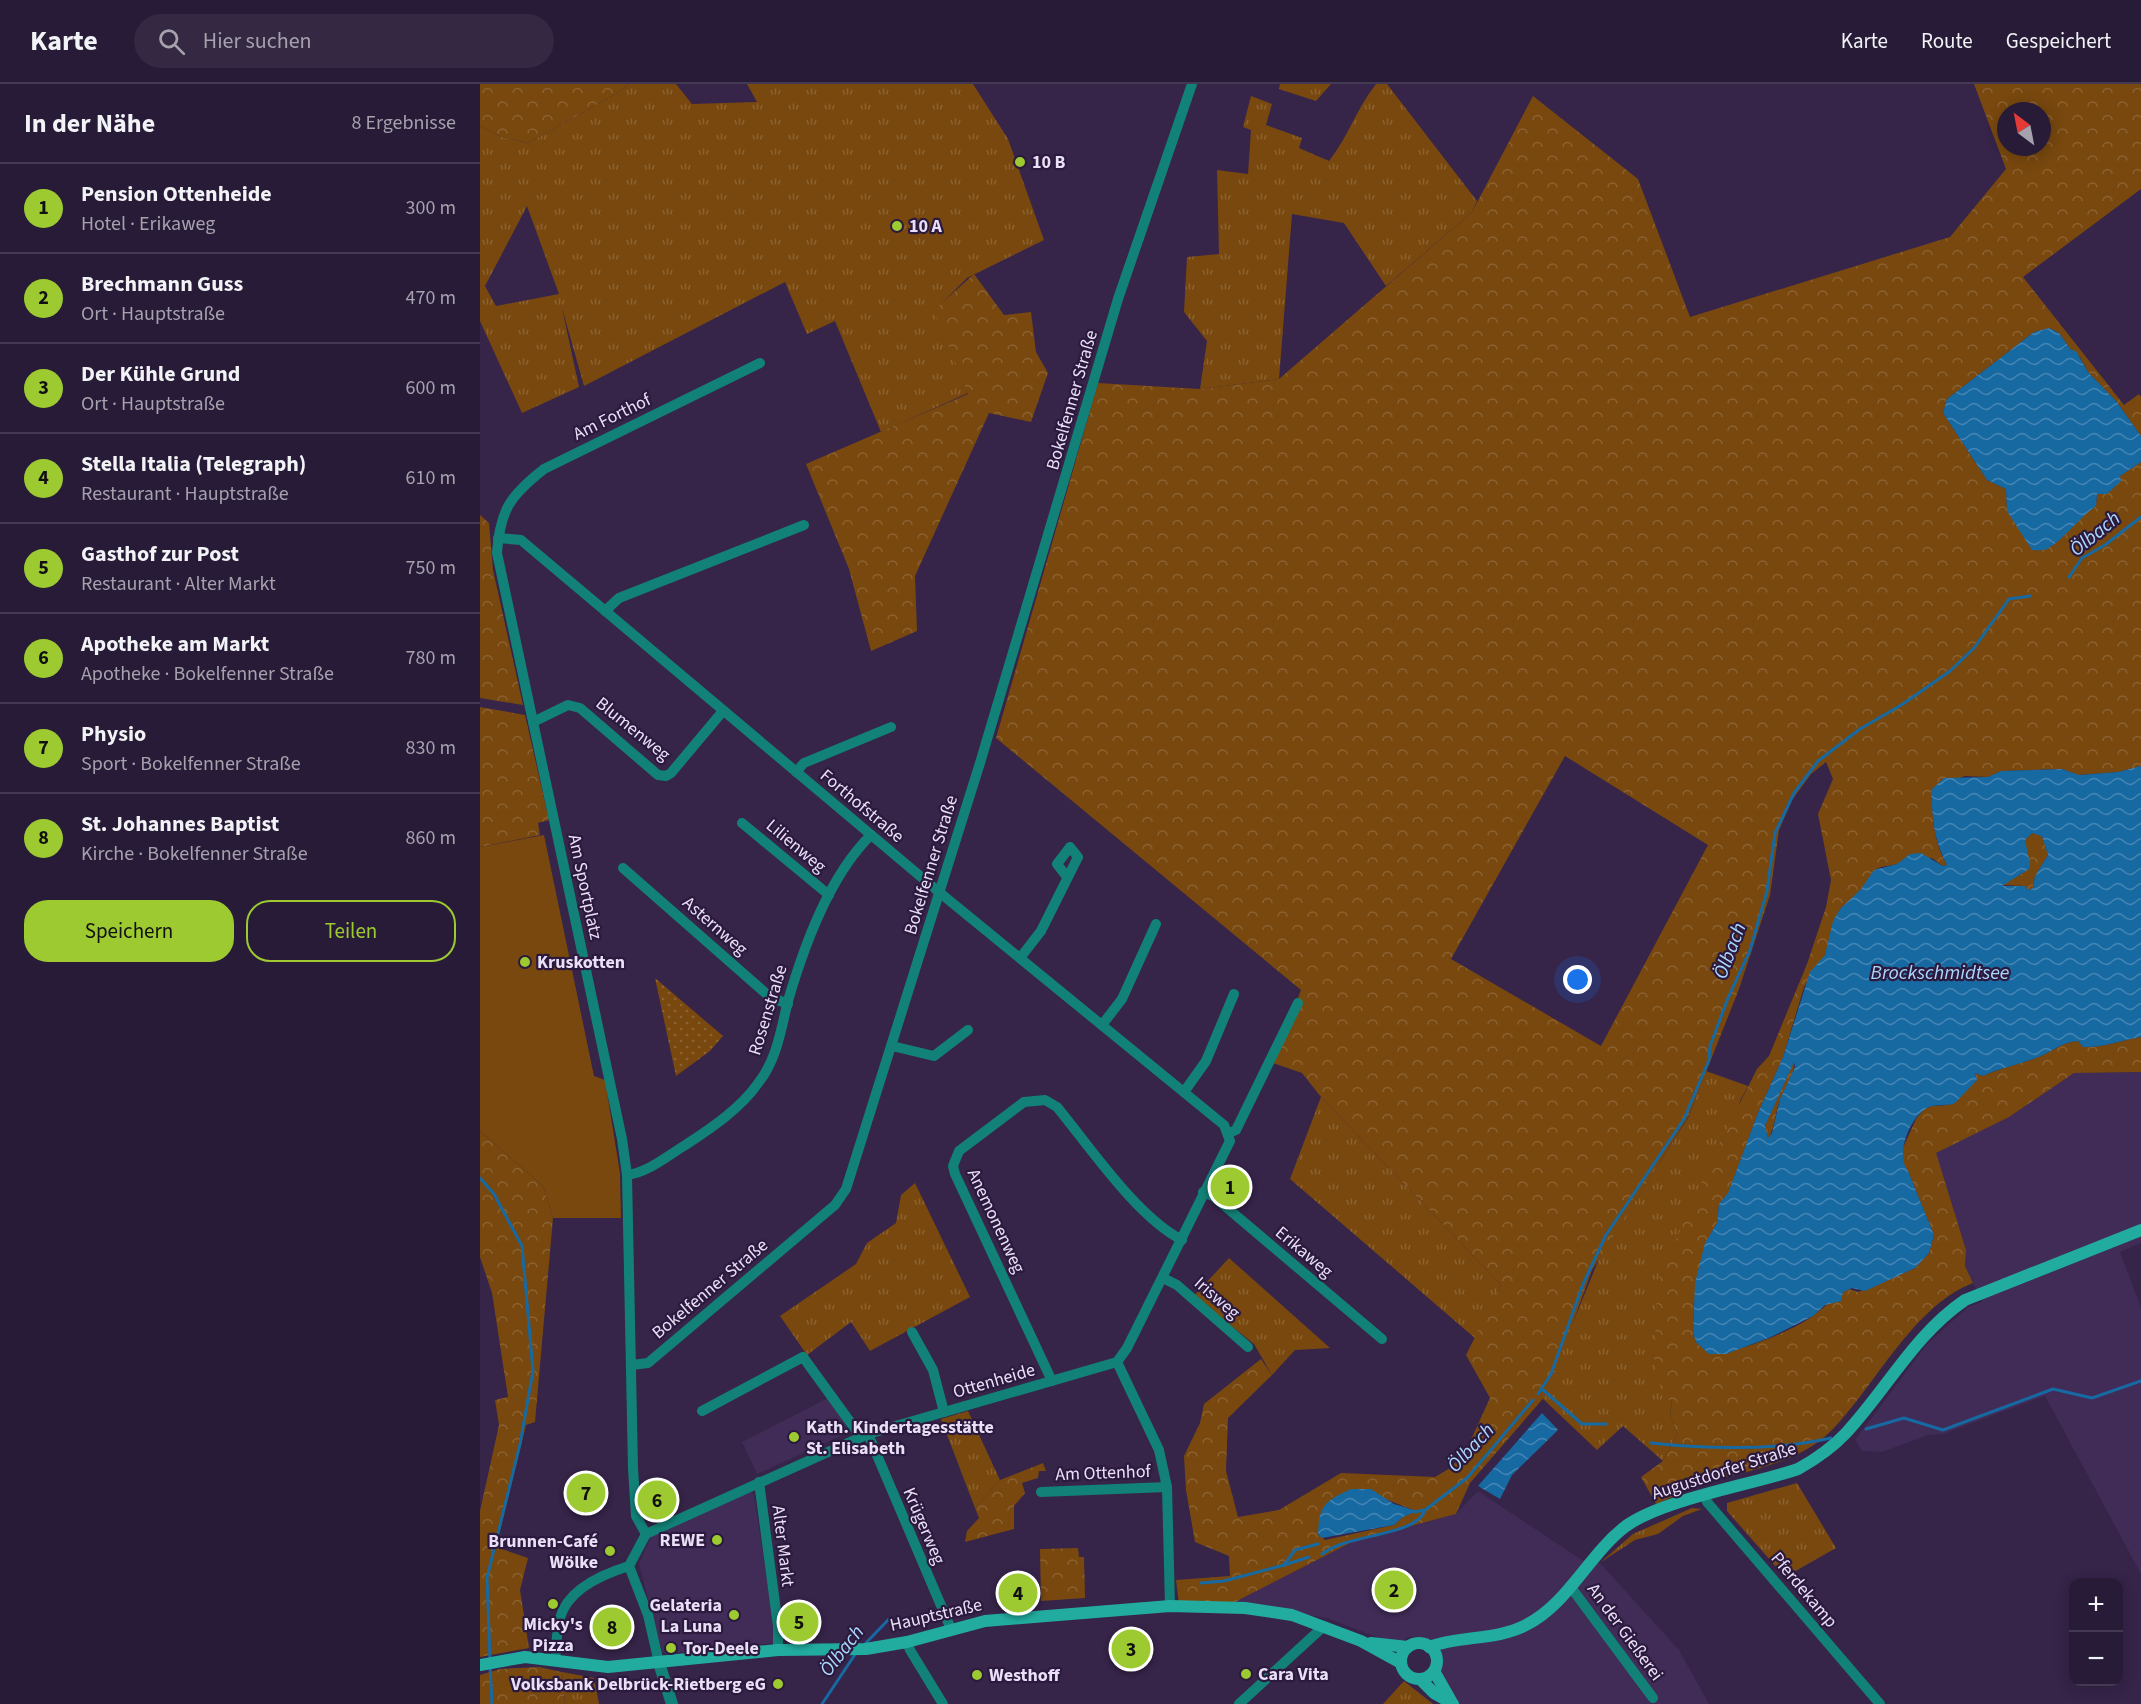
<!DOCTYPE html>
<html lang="de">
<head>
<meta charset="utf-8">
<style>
  :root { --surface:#281b37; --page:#342842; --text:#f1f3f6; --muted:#a5a1ad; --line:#443952; --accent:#9dca30 }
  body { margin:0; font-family:"Source Sans 3",sans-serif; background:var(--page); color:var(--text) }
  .controls { position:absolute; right:18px; bottom:18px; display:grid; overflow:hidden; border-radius:12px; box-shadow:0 3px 15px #0003 }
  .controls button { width:54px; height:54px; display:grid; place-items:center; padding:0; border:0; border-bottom:2px solid var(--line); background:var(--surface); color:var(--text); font:30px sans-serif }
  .compass { position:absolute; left:1517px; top:18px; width:54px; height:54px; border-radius:50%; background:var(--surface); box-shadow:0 3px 15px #0003; rotate:328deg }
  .you { position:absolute; left:1098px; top:896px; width:21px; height:21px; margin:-15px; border:4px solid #fff; border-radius:50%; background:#1a73e8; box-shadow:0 0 0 9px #1a73e833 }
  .badge { display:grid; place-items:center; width:39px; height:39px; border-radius:50%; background:var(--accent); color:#111; font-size:20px; font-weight:700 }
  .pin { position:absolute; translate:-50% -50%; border:3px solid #fff; box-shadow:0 2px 6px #0006 }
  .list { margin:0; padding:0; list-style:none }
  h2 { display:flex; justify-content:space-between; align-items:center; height:78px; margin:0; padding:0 24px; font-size:26px }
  h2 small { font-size:20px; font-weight:400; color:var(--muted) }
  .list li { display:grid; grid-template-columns:39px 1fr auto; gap:18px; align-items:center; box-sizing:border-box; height:90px; padding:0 24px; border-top:2px solid var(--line) }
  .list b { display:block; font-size:22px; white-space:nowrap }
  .list p { margin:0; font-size:20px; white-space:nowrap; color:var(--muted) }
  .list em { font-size:20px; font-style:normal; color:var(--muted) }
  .actions { display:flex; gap:12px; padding:18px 24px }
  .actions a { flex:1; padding:14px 0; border:2px solid var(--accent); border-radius:24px; text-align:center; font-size:21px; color:var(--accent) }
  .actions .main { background:var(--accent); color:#111 }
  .icon { flex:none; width:33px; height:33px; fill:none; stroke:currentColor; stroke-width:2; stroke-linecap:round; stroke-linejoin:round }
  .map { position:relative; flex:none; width:1661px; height:1620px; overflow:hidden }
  header { display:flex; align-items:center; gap:36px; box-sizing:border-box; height:84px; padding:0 30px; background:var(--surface); border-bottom:2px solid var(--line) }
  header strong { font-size:28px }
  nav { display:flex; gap:33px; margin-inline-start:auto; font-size:21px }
  .search { width:420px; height:54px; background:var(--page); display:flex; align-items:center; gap:15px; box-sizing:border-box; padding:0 21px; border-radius:33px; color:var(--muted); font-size:22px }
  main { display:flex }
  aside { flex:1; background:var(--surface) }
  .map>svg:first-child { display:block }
  .built { fill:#412c58 }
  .grass { fill:url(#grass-tufts); fill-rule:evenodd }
  .forest { fill:url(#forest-crowns); fill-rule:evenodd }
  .park { fill:url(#park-dots) }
  .pitch { fill:#78480e }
  .water { fill:url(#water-waves); fill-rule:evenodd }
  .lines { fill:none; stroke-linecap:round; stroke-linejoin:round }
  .stream { stroke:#1769a2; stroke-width:3 }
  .minor { stroke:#128278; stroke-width:10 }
  .tertiary { stroke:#128278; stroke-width:12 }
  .secondary { stroke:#22ac9f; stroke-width:12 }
  .poi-dot { fill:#9dca30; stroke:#2c1a3e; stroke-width:2 }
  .labels { text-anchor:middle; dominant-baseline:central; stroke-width:4.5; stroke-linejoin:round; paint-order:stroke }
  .poi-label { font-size:18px; font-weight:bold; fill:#e9dff7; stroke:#2c1a3e; text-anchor:start }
  .street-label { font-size:18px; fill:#e9dff7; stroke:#2c1a3e }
  .water-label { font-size:20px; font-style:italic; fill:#abd7fd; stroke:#2c1a3e }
</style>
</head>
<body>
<header>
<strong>Karte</strong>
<div class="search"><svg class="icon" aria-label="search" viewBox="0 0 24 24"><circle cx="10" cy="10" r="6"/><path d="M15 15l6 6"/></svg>Hier suchen</div>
<nav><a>Karte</a><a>Route</a><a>Gespeichert</a></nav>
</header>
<main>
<aside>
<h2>In der Nähe<small>8 Ergebnisse</small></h2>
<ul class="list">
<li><span class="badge">1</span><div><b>Pension Ottenheide</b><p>Hotel · Erikaweg</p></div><em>300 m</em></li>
<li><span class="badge">2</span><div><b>Brechmann Guss</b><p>Ort · Hauptstraße</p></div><em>470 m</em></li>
<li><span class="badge">3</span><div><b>Der Kühle Grund</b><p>Ort · Hauptstraße</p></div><em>600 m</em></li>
<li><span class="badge">4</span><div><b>Stella Italia (Telegraph)</b><p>Restaurant · Hauptstraße</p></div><em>610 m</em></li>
<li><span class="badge">5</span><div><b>Gasthof zur Post</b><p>Restaurant · Alter Markt</p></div><em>750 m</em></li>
<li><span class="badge">6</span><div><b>Apotheke am Markt</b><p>Apotheke · Bokelfenner Straße</p></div><em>780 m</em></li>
<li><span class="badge">7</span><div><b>Physio</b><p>Sport · Bokelfenner Straße</p></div><em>830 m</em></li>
<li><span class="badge">8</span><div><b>St. Johannes Baptist</b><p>Kirche · Bokelfenner Straße</p></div><em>860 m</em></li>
</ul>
<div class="actions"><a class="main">Speichern</a><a>Teilen</a></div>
</aside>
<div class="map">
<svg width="1661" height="1620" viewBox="0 0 1661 1620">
  <defs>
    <pattern id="grass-tufts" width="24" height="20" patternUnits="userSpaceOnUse" patternTransform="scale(1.5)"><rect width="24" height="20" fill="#78480e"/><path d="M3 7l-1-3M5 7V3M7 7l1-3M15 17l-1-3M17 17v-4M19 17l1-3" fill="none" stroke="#8b6232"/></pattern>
    <pattern id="forest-crowns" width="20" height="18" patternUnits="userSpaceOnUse" patternTransform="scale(1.5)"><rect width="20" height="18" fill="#78480e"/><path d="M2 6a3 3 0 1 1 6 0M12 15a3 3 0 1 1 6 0" fill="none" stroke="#8b6232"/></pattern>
    <pattern id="park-dots" width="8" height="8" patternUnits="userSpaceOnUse" patternTransform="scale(1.5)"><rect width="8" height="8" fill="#78480e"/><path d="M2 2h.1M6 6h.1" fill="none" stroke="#8b6232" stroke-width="1.8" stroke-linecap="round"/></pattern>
    <pattern id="water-waves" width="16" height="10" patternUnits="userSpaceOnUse" patternTransform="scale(1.5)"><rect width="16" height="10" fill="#1769a2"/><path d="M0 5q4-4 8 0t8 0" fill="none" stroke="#4485b4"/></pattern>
  </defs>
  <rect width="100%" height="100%" fill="#362449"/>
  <g class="built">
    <path d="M1661,988v171l-21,9 21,56v266l-96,-178 -102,38 -15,1 -46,17 -20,-1 -7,-11 72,-96 41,-37 14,-5 -17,-36 1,-16 -31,-97 74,-36 65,-44z"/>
    <path d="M350,1313l17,31v5l-90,41 -15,-32z"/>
    <path d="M998,1407l104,69 18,3 79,87 30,54h-251l-20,-37 1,-13 -4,-8 -13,-9h-14l-11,8 -70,-27 -94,-15 121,-62 102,-27z"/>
    <path d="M271,1408l3,3 20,131v17l-108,11 -4,-2 -23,-88 12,-27z"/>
  </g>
  <g class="grass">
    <path d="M149,0h47l16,20 65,-2 -10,-18h226l35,55 36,101 -77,38 -32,32 33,83 -87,39 -46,-111 -28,13 -22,-52 -201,104 -22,-78 17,79 -57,26 -42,-92v-195l22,11 26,6 88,-49zM47,122l32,88 -63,12 -11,-20z"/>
    <path d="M800,0h51l-15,17 -37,-12z"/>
    <path d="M896,0h11l90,117 -5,11 -86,74 -42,-63 -52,-9 -13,165 -79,10 7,-48 -23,-29 3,-55 32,-3 -2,-84 31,4 3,-44 -8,-3 8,-31 21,8 -6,21 36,13 -3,10 30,13c19,-24 28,-53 47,-77z"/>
    <path d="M1226,987l42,15 -8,15 -68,298 -2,15 7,20 -14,27 -40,-35 -26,24 -55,-52 59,-144 88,-138z"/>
    <path d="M841,1013l180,188 -25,54 -186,-160z"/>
    <path d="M435,1099l55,114 -100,54 -19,-29 -44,33 -27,-39 76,-52 11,-21 29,-20 5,-28z"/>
    <path d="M749,1174l101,90 -35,2 -23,25 -18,-31 -60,-48z"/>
    <path d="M488,1327l32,69 -25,28 -34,-89z"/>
    <path d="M1317,1399l39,65 -51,29 -58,-66v-8z"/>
    <path d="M1212,1424l10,1 -19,7 -25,18 -23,6 -34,22 32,-28z"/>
    <path d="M82,1588l32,6 5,26h-34z"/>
    <path d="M924,1597l29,23h-50z"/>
  </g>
  <g class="forest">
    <path d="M0,0h149l-13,10 -88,49 -26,-6 -22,-11z"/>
    <path d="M1494,0h167v105l-118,88 101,128 15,-11 2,3v39l-25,-35 -28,-29 -8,-15 -9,-7 -12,-17 -10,-5 -15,4 -87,67 -4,14 44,67 19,9 1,22 47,32 26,-26 16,-11 1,-12h10l13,-18 21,-14v304l-23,6 -40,3 -16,-6 -61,2 -13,6 -23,-1 -34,14c2,28 2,51 16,75l-4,1 -11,-8 -51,9 -7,3 -12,19 -22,20 -15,46 -21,32 -21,70 -25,56 -30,81 -9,10 -2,19 -12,20 -10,40 -2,50 3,9 13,12c29,-1 82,-22 105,-39 12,-9 22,-19 34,-26l10,3 35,-14 22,-10 14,-15 5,-18 -26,-64 -6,-7v-14l14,-31 8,-10 8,-3 17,-1 28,-25 -2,-7 8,3c21,-10 45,-13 64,-23 12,-6 17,-11 31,-12l5,6c18,1 40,-7 58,-10v35l-67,1 -65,44 -73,36 30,97 -1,16 8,17c-61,24 -97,102 -141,147 -36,36 -89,40 -134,56 -14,6 -28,12 -42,18l-15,-27 22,-16 14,-27 -7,-20 2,-14 -9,-1 -9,-39 4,-80 60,-134 39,-77 12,-13 38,-92 19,-57 5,-27 -13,-66 15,-35 -7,-17 -15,12 -19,26 -13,30 -9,65 -31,94 -50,126 -97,155 -45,124 -77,89 -14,31 -102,27 -121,62 -54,1 -3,-24 54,-4 -1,-20 -34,-14 -9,-52 -2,-34 16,-33 4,-19 57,-45 11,16 -44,43 -2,53 12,46 41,-7 62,-37 94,4 17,-10 17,-23 21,-46 -24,-43 35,-70 -180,-188 -19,-24 -29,-10 28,-73 -305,-252 102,-355 102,6 79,-10 193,-167 61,-116 105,83 52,138 260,-80 56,-68zM1526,27h36v36h-36zM1085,672l143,89 -107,201 -150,-87zM905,1415l31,12 -13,6 -9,8 -69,15 -7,-6z"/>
    <path d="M494,190l30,41 27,-3 5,40 12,21 -17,49 -42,-9 -74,163 2,55 -46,20 -22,-82 -43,-105 162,-70 -34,-84z"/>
    <path d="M0,431l9,8 4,47 30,135 -43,-7z"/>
    <path d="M0,623l45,8 24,105 -11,3 2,12 -60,12z"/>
    <path d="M1552,749l10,3 6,19 -13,21 -2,12 -5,2 -3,-4 -24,-1 22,-12 3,-23 -2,-10z"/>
    <path d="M1314,977c1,13 -8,25 -13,36 -6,13 -5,30 -13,42l-3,-13z"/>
    <path d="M0,1047l63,55 10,32 -18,204 -9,3 -30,122 32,11 -8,32 9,58 -49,9v-146l19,-86 -4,-25 13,-3 -16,-104 -12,-36z"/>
    <path d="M563,1379l3,8h-7l-1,7 -16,5 3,10 -11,13v23l-49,13 2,-11 12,-13 -4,-10 25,-28z"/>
    <path d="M598,1464l1,9h5l1,41 -44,3 -1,-52z"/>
    <path d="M59,1583l23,5 3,32h-85v-29l20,-6z"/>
  </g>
  <path class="park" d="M175,894l68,58 -13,15 -34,25z"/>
  <path class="pitch" d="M64,751l50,241 11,4 15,93 1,45h-68l-10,-32 -63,-55v-284z"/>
  <g class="water">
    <path d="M1569,244l10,5 12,17 5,1 12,21 28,29 25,35v26l-21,14 1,5 -14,13h-10l-1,12c-16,11 -35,36 -49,43 -4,2 -10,1 -15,1l-25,-39 -1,-22 -19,-9 -44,-67 4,-14 87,-67z"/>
    <path d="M1661,682v271c-19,3 -39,11 -58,10l-5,-6c-14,1 -19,6 -31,12 -18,10 -43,13 -64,23l-8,-3 2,7 -22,23c-9,4 -19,0 -28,5 -18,10 -32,48 -19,63l26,64 -5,18 -14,15 -50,23 -13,-3 -9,4 -2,9 -16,4 -12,11 -42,21 -45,17h-17l-13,-12 -3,-9 2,-50 10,-40 12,-20 2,-19 9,-11 30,-80 25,-56 27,-85 15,-17 8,-34 7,-12 21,-20 13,-19 23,-6 13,-10 11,-1 22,13 4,-1c-14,-28 -14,-44 -16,-75l13,-12 44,-1 13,-6 61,-2 17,6 39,-3zM1552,749l10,3 6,19 -13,21 -2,12 -5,2 -3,-4h-23l27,-17 1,-5 -5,-24zM1314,978l1,5 -15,32 -8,34 -4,5 -3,-12z"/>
    <path d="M1062,1329l16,17 -46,45 -12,24 -22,-13z"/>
    <path d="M871,1405h20l23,15 23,7 -14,6 -9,8 -72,13 -4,-4c1,-29 7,-33 33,-45z"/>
  </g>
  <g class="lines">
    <g class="stream">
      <path d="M1589,493l13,-19 23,-13 36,-28"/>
      <path d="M0,1094l14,16 28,52 11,125 -13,73 -33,134 3,81"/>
      <path d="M1062,1305l40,35h24"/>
      <path d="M1058,1310l13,-20 32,-90 23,-49 78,-116 25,-59 1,-14 18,-48 22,-48 17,-59 8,-58 19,-40 24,-32 42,-32 43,-25 47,-33 24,-23 35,-49 21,-3"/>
      <path d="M1386,1345l38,-11 39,12 110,-41 39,9 49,-17"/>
      <path d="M1171,1359c58,6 123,8 180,-5"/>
      <path d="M934,1428l11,-2 42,-32 66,-78"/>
      <path d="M842,1470c26,-21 94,-17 103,-44"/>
      <path d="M804,1481l25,-8"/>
      <path d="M721,1499l23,-2 60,-16 11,-15 23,-6"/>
      <path d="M385,1560l24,-25"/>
      <path d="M10,1581l2,39"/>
      <path d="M342,1620l34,-51"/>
    </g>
    <g class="minor">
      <path d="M18,454l23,2 418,352 285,233 6,16 -103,207 -10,14 -249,72 -222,100"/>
      <path d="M125,527l14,-13 185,-73"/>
      <path d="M53,638l35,-17 12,3 78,67 8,1 5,-3 52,-62"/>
      <path d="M316,688l8,-9 87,-36"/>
      <path d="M262,739l87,72"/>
      <path d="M143,784l147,129 18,7"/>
      <path d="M540,874l21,-27 37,-74 -8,-10 -13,17 10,13"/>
      <path d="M622,941l20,-26 34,-75"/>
      <path d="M412,962l42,10 34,-26"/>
      <path d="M704,1008l22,-31 28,-67"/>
      <path d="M749,1049l7,-3 62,-127"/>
      <path d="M147,1091c22,-3 40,-19 60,-31 26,-17 54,-36 72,-62 18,-23 22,-53 29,-81 16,-55 41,-125 83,-166"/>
      <path d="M723,1108l10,4 169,143"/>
      <path d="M683,1194l14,7 71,62"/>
      <path d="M432,1248l21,38 11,42"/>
      <path d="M637,1278l42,88 8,37 3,119"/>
      <path d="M152,1281l16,-2 187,-158 11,-16 134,-426 138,-464 74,-215"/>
      <path d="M572,1297l-97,-207 -2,-8 6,-15 65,-49 21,-2 12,7c33,40 80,110 125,133"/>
      <path d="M222,1327l101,-54 58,80"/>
      <path d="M388,1350l83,195"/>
      <path d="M279,1398l19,144v24"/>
      <path d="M561,1408l126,-5"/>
      <path d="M1225,1411l2,7 173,202"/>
      <path d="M166,1450l-10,-18 -3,-48 -6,-293 -5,-36 -125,-586c3,-44 14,-58 47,-84l216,-106"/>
      <path d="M166,1450l-17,32 19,49 11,48"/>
      <path d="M1090,1502l83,112"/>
      <path d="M427,1558l3,8 33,54"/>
      <path d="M75,1576c2,-14 1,-29 5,-42 8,-29 43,-44 69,-52"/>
      <path d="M759,1620l85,-78"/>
    </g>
    <path class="tertiary" d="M179,1579l13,41"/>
    <g class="secondary">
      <path d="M891,1559l37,4"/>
      <circle cx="939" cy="1577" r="18"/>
      <path d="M949,1563c32,-12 66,-6 97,-22 42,-21 63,-71 100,-99 38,-27 125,-41 172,-57 18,-10 34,-21 48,-36 41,-44 68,-98 119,-133l176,-70"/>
      <path d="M0,1581l45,-8 83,10 170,-17 88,-1 41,-7 78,-21 185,-15 75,2 47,7 69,26 40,22"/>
      <path d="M954,1587l17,30"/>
      <path d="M940,1595l14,14 19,11"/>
    </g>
  </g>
  <g class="poi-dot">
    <circle cx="540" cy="78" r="6"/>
    <circle cx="417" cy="142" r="6"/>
    <circle cx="45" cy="878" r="6"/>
    <circle cx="314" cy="1353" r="6"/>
    <circle cx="237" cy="1456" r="6"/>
    <circle cx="130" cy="1467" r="6"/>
    <circle cx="73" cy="1520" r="6"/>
    <circle cx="254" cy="1531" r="6"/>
    <circle cx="191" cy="1564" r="6"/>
    <circle cx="766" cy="1590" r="6"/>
    <circle cx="497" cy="1591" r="6"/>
    <circle cx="298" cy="1600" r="6"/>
  </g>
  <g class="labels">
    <g class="poi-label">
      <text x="552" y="78">10 B</text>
      <text x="429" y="142">10 A</text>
      <text x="57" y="878">Kruskotten</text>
      <text x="326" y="1343">Kath. Kindertagesstätte<tspan x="326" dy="21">St. Elisabeth</tspan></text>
      <text x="225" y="1456" text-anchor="end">REWE</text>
      <text x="118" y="1457" text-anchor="end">Brunnen-Café<tspan x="118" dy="21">Wölke</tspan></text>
      <text x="242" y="1521" text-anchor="end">Gelateria<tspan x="242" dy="21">La Luna</tspan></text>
      <text x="73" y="1540" text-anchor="middle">Micky's<tspan x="73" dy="21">Pizza</tspan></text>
      <text x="203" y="1564">Tor-Deele</text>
      <text x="778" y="1590">Cara Vita</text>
      <text x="509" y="1591">Westhoff</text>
      <text x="286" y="1600" text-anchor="end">Volksbank Delbrück-Rietberg eG</text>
    </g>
    <g class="street-label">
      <text transform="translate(592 316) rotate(-74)">Bokelfenner Straße</text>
      <text transform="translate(132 333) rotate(-26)">Am Forthof</text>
      <text transform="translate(153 645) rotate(39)">Blumenweg</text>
      <text transform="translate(382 722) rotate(40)">Forthofstraße</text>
      <text transform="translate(316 762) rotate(40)">Lilienweg</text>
      <text transform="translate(451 781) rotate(-73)">Bokelfenner Straße</text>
      <text transform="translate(105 803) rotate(78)">Am Sportplatz</text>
      <text transform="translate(235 842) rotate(41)">Asternweg</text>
      <text transform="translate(288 926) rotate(-73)">Rosenstraße</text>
      <text transform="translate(516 1137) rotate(65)">Anemonenweg</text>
      <text transform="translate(824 1168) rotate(40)">Erikaweg</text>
      <text transform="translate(230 1205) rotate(-40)">Bokelfenner Straße</text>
      <text transform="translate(737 1214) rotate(41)">Irisweg</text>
      <text transform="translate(514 1297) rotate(-16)">Ottenheide</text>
      <text transform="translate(1244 1387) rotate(-18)">Augustdorfer Straße</text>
      <text transform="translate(623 1389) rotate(-2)">Am Ottenhof</text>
      <text transform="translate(444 1442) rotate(67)">Krügerweg</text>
      <text transform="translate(303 1462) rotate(83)">Alter Markt</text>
      <text transform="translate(1324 1506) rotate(50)">Pferdekamp</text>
      <text transform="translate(456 1531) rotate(-13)">Hauptstraße</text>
      <text transform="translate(1145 1548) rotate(54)">An der Gießerei</text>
    </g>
    <g class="water-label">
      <text transform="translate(1615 450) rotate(-39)">Ölbach</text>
      <text transform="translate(1250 867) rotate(-69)">Ölbach</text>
      <text x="1460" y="889">Brockschmidtsee</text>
      <text transform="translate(991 1364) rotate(-47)">Ölbach</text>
      <text transform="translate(362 1567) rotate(-52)">Ölbach</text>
    </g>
  </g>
</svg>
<div class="controls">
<button>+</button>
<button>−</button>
</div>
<svg class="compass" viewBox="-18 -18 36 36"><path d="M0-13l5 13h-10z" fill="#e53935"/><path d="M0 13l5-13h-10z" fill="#a5a1ad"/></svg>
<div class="you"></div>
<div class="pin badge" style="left:750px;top:1103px">1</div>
<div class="pin badge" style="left:914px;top:1506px">2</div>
<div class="pin badge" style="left:651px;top:1565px">3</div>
<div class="pin badge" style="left:538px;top:1509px">4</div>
<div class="pin badge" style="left:319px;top:1538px">5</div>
<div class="pin badge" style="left:177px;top:1416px">6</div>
<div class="pin badge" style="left:106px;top:1409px">7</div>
<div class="pin badge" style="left:132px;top:1543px">8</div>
</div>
</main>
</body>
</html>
